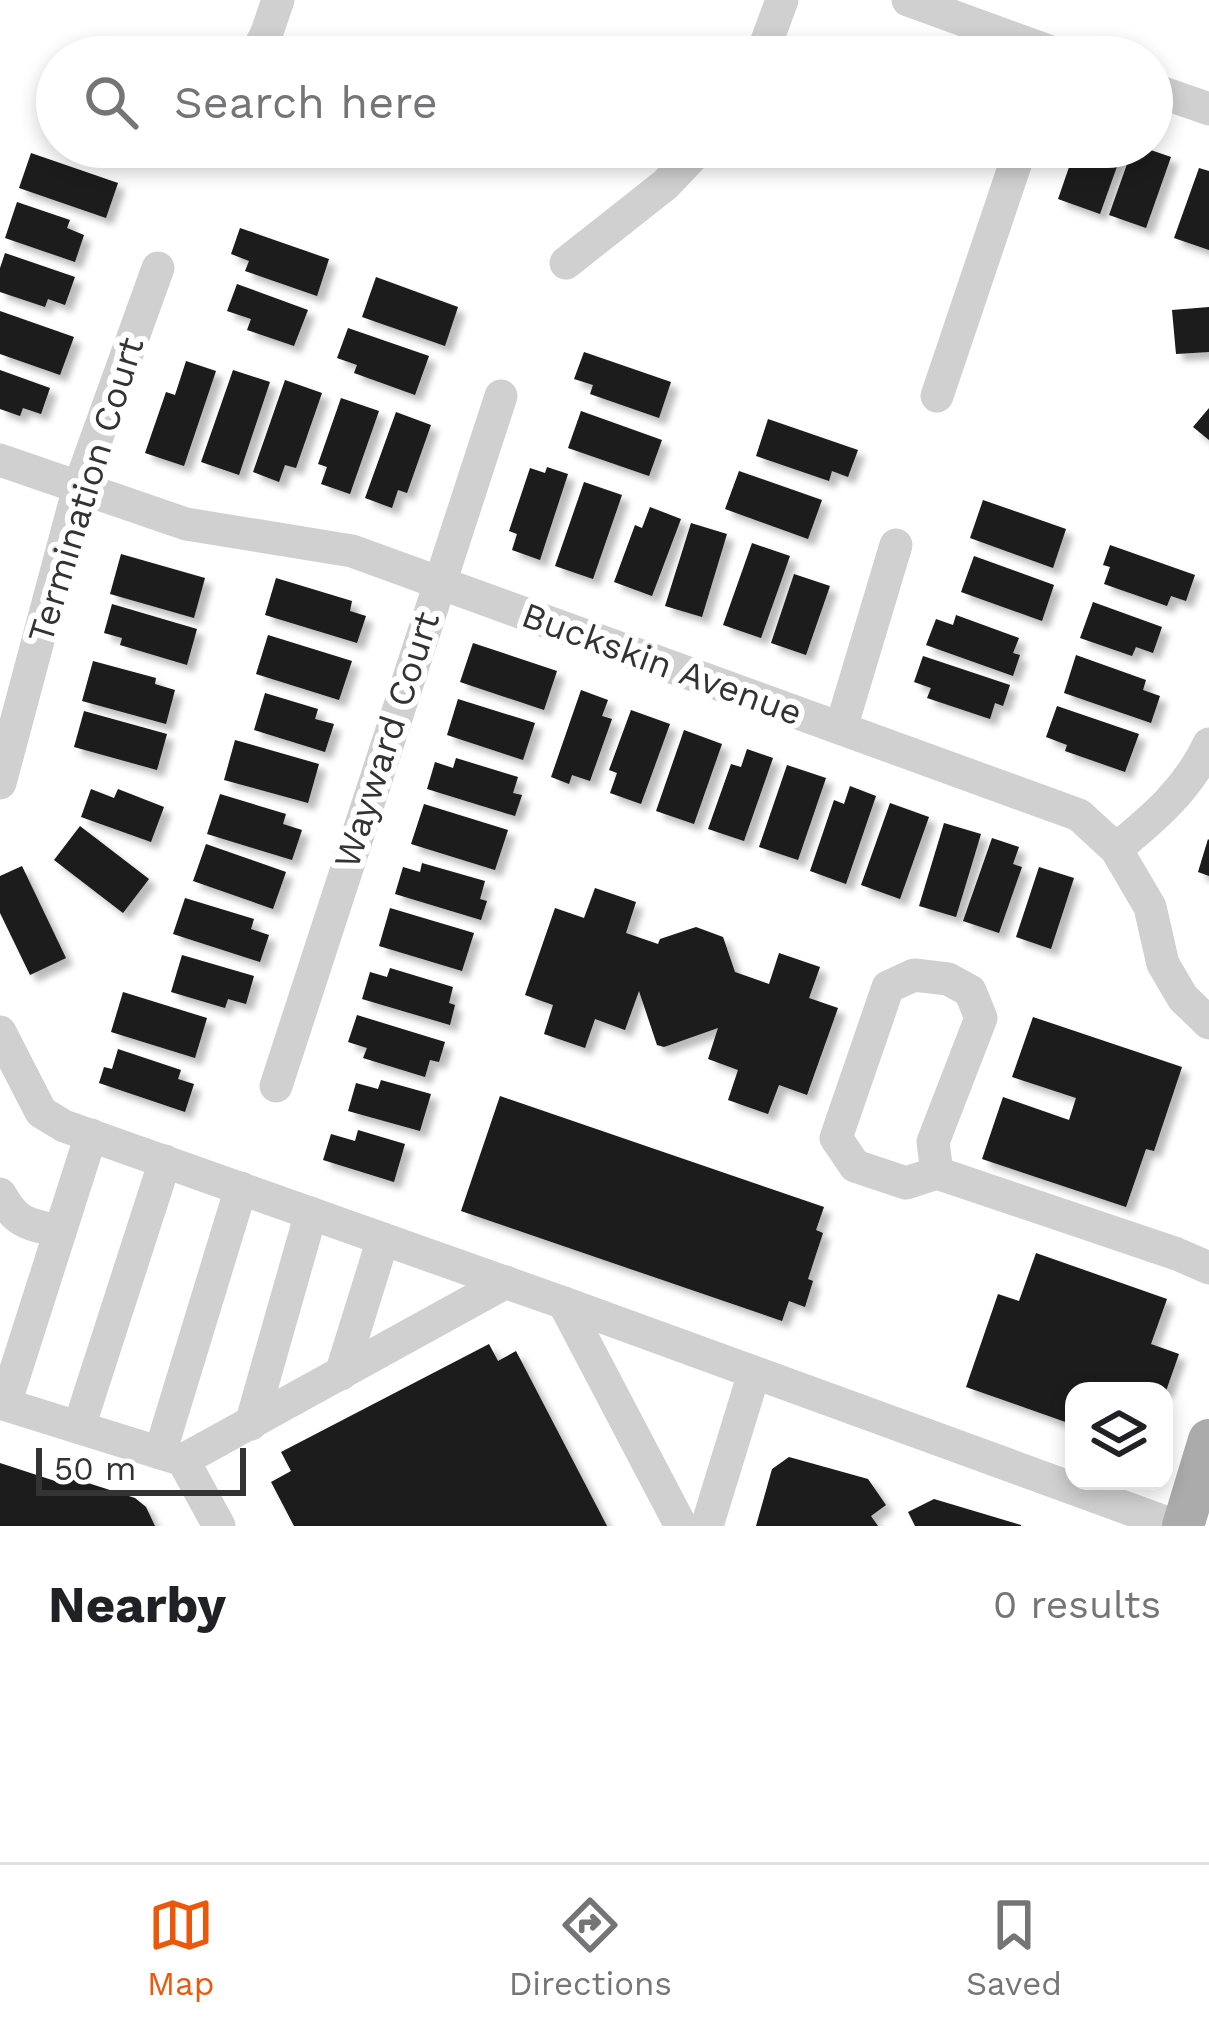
<!DOCTYPE html>
<html lang="en">
<head>
<meta charset="utf-8">
<style>
  :root { --surface:#fff; --page:#f2f2f2; --text:#202124; --muted:#757577; --line:#e0e0e0; --accent:#ea580c }
  body { margin:0; font-family:"Work Sans",sans-serif; background:var(--page); color:var(--text) }
  .controls { position:absolute; right:36px; bottom:36px; display:grid; overflow:hidden; border-radius:24px; box-shadow:0 6px 18px #0003 }
  .controls button { width:108px; height:108px; display:grid; place-items:center; padding:0; border:0; border-bottom:3px solid var(--line); background:var(--surface); color:var(--text); font:60px sans-serif }
  .scale { position:absolute; left:36px; bottom:30px; width:210px; box-sizing:border-box; padding-left:12px; border:6px solid #333; border-top:0; font-size:33px; line-height:42px; white-space:nowrap; color:#333; -webkit-text-stroke:9px #fff; paint-order:stroke }
  .list { margin:0; padding:0; list-style:none }
  h2 { display:flex; justify-content:space-between; align-items:center; height:156px; margin:0; padding:0 48px; font-size:51px }
  h2 small { font-size:39px; font-weight:400; color:var(--muted) }
  .icon { flex:none; width:66px; height:66px; fill:none; stroke:currentColor; stroke-width:2; stroke-linecap:round; stroke-linejoin:round }
  .map { position:relative; flex:none; width:1209px; height:1526px; overflow:hidden }
  .search { position:absolute; background:var(--surface); box-shadow:0 6px 18px #0003; left:36px; right:36px; top:36px; height:132px; display:flex; align-items:center; gap:30px; box-sizing:border-box; padding:0 42px; border-radius:66px; color:var(--muted); font-size:45px }
  .sheet { height:336px; background:var(--surface) }
  nav { display:flex; justify-content:space-around; align-items:center; box-sizing:border-box; height:168px; border-top:3px solid var(--line); background:var(--surface); font-size:33px; color:var(--muted) }
  nav a { display:grid; justify-items:center; gap:6px }
  nav .on { color:var(--accent) }
  .map>svg:first-child { display:block }
  .building { fill:#1a1a1a; filter:url(#shadow) }
  .lines { fill:none; stroke-linecap:round; stroke-linejoin:round }
  .minor { stroke:#d0d0d0; stroke-width:33 }
  .major { stroke:#ababab; stroke-width:42 }
  .labels { text-anchor:middle; dominant-baseline:central; stroke-width:12; stroke-linejoin:round; paint-order:stroke }
  .street-label { font-size:36px; fill:#333; stroke:#fff }
</style>
</head>
<body>
<div class="map">
<svg width="1209" height="1526" viewBox="0 0 1209 1526">
  <defs>
    <filter id="shadow"><feDropShadow dx="7" dy="7" stdDeviation="3" flood-color="#0004"/></filter>
  </defs>
  <rect width="100%" height="100%" fill="#fff"/>
  <g class="building">
    <path d="M1076,147h48l-24,67 -42,-15z"/>
    <path d="M1133,147h9l29,10 -25,71 -37,-13z"/>
    <path d="M31,153l87,30 -12,35 -87,-30z"/>
    <path d="M1199,168l10,3v79l-35,-12z"/>
    <path d="M17,202l53,18 -3,8 17,7 -9,27 -70,-24z"/>
    <path d="M240,228l89,31 -12,37 -72,-25 4,-10 -18,-7z"/>
    <path d="M5,253l70,24 -10,28 -17,-6 -3,8 -45,-15v-24z"/>
    <path d="M376,277l82,30 -13,39 -83,-29z"/>
    <path d="M237,284l71,26 -14,36 -47,-16 4,-11 -24,-8z"/>
    <path d="M1209,307v45l-33,2 -4,-44z"/>
    <path d="M0,311l74,26 -14,38 -60,-21z"/>
    <path d="M348,328l81,28 -14,39 -61,-22 3,-8 -20,-7z"/>
    <path d="M584,352l87,30 -12,36 -69,-24 3,-9 -19,-6z"/>
    <path d="M186,361l30,10 -32,95 -39,-13 21,-61 9,3z"/>
    <path d="M0,370l50,18 -9,26 -18,-6 -3,8 -20,-7z"/>
    <path d="M233,370l37,12 -31,93 -38,-13z"/>
    <path d="M285,380l37,13 -26,75 -11,-3 -6,17 -26,-10z"/>
    <path d="M341,398l38,13 -29,83 -29,-10 6,-17 -9,-3z"/>
    <path d="M1209,408v32l-16,-13z"/>
    <path d="M581,411l81,29 -13,36 -81,-28z"/>
    <path d="M396,412l35,13 -24,68 -9,-3 -6,18 -27,-10z"/>
    <path d="M768,419l90,31 -10,27 -16,-6 -3,10 -73,-25z"/>
    <path d="M547,467l21,7 -28,86 -28,-10 5,-16 -8,-3 21,-63 15,5z"/>
    <path d="M739,471l83,29 -14,39 -83,-30z"/>
    <path d="M584,482l38,13 -29,84 -38,-13z"/>
    <path d="M983,500l83,29 -13,39 -83,-30z"/>
    <path d="M650,507l31,12 -29,77 -38,-14 21,-57 7,3z"/>
    <path d="M691,523l36,11 -25,83 -37,-11z"/>
    <path d="M752,543l38,13 -29,82 -38,-13z"/>
    <path d="M1110,545l85,30 -9,26 -15,-5 -4,10 -63,-22 6,-17 -7,-2z"/>
    <path d="M121,554l84,24 -11,40 -84,-24z"/>
    <path d="M974,556l80,29 -12,36 -81,-29z"/>
    <path d="M794,574l36,12 -24,69 -35,-12z"/>
    <path d="M276,578l76,23 -2,10 16,5 -9,27 -92,-28z"/>
    <path d="M1093,602l69,25 -9,26 -17,-6 -4,9 -52,-18z"/>
    <path d="M112,604l85,25 -10,36 -67,-20 2,-7 -18,-5z"/>
    <path d="M956,615l63,23 -6,15 7,2 -7,21 -87,-31 10,-26 17,6z"/>
    <path d="M268,635l84,26 -13,39 -83,-26z"/>
    <path d="M473,643l84,28 -13,39 -84,-28z"/>
    <path d="M1076,655l70,25 -3,10 17,6 -9,27 -87,-30z"/>
    <path d="M923,656l87,29 -7,21 -8,-3 -5,16 -63,-21 4,-10 -17,-6z"/>
    <path d="M93,661l63,17 -1,6 20,6 -9,34 -84,-23z"/>
    <path d="M581,690l27,10 -6,16 10,3 -22,62 -18,-6 -3,9 -18,-7z"/>
    <path d="M265,693l53,16 -3,10 19,5 -9,28 -71,-22z"/>
    <path d="M458,699l77,24 -12,37 -76,-25z"/>
    <path d="M1057,706l82,28 -14,38 -60,-21 2,-6 -21,-8z"/>
    <path d="M631,710l39,14 -29,80 -31,-11 7,-20 -8,-3z"/>
    <path d="M84,711l83,23 -10,36 -83,-23z"/>
    <path d="M684,730l38,14 -28,80 -38,-13z"/>
    <path d="M235,740l84,24 -11,39 -84,-23z"/>
    <path d="M747,749l26,9 -29,83 -36,-12 23,-65 10,3z"/>
    <path d="M456,758l62,19 -5,16 9,2 -7,21 -88,-27 8,-27 18,6z"/>
    <path d="M787,765l39,13 -28,82 -39,-13z"/>
    <path d="M850,786l26,10 -30,88 -36,-13 24,-71 10,4z"/>
    <path d="M91,789l23,9 4,-9 46,18 -13,35 -70,-25z"/>
    <path d="M220,794l66,20 -3,10 19,6 -10,30 -85,-26z"/>
    <path d="M890,803l39,14 -29,82 -39,-14z"/>
    <path d="M424,804l84,26 -13,40 -84,-26z"/>
    <path d="M944,823l37,11 -25,83 -37,-11z"/>
    <path d="M80,826l69,53 -26,34 -69,-53z"/>
    <path d="M992,838l27,9 -6,17 9,3 -23,66 -36,-12z"/>
    <path d="M1208,839l1,1v36l-11,-4z"/>
    <path d="M206,844l80,28 -13,37 -80,-28z"/>
    <path d="M422,863l63,18 -5,18 7,2 -6,19 -86,-26 8,-27 17,5z"/>
    <path d="M22,866l44,92 -36,17 -30,-62v-37z"/>
    <path d="M1039,867l35,11 -23,71 -35,-12z"/>
    <path d="M595,888l41,14 -10,31 32,11 2,-5 36,-12 27,10 12,35 34,12 10,-31 41,14 -11,31 29,10 -31,87 -28,-10 -11,29 -40,-14 10,-30 -30,-11 10,-31 -54,19 -7,-2 -18,-54 -14,39 -30,-11 -10,29 -41,-14 9,-29 -28,-10 30,-87 29,10z"/>
    <path d="M185,898l69,21 -3,10 18,6 -9,27 -87,-28z"/>
    <path d="M390,908l84,25 -12,38 -83,-25z"/>
    <path d="M182,955l72,21 -8,28 -18,-5 -3,9 -54,-16z"/>
    <path d="M390,968l63,19 -4,16 6,2 -5,20 -88,-26 8,-27 17,5z"/>
    <path d="M123,992l84,26 -12,40 -84,-26z"/>
    <path d="M357,1015l88,27 -6,20 -9,-2 -5,17 -62,-19 4,-10 -19,-6z"/>
    <path d="M1033,1017l149,50 -28,84 -8,-2 -20,58 -144,-48 21,-62 66,23 7,-22 -64,-21z"/>
    <path d="M118,1049l63,21 -3,9 16,5 -9,28 -86,-29 5,-16 8,2z"/>
    <path d="M381,1080l50,14 -11,37 -72,-20 8,-28 22,6z"/>
    <path d="M500,1096l324,111 -8,23 7,3 -15,46 5,2 -8,26 -16,-6 -7,20 -321,-110z"/>
    <path d="M358,1130l47,14 -11,38 -71,-22 8,-26 24,7z"/>
    <path d="M1036,1253l131,46 -16,45 28,10 -13,37h-92v34l-108,-38 32,-93 21,7z"/>
    <path d="M489,1344l9,17 18,-10 91,175h-313l-23,-44 20,-11 -10,-19z"/>
    <path d="M789,1457l79,22 18,26 -15,11 7,10h-122l16,-57z"/>
    <path d="M0,1463l55,18 11,-5 69,22 11,9 9,19h-155z"/>
    <path d="M934,1499l87,26v1h-106l-7,-14z"/>
  </g>
  <g class="lines">
    <g class="minor">
      <path d="M908,0l157,57"/>
      <path d="M254,57l12,-22 12,-35"/>
      <path d="M761,57l21,-57"/>
      <path d="M1152,89l57,20"/>
      <path d="M566,263l100,-79 35,-37"/>
      <path d="M937,396l84,-249"/>
      <path d="M0,460l186,64 166,27 727,264 37,34 34,58 13,57 20,34 26,25"/>
      <path d="M841,728l55,-183"/>
      <path d="M0,783l79,-296 79,-219"/>
      <path d="M1116,849c38,-31 72,-60 93,-105"/>
      <path d="M0,1032l41,80 23,14 500,177 612,223"/>
      <path d="M276,1086l225,-690"/>
      <path d="M937,1173l-31,10 -51,-17 -19,-28 52,-151 26,-12 34,4 22,12 11,27 -48,124 4,31 240,81 32,14"/>
      <path d="M0,1194c17,31 28,29 60,38"/>
      <path d="M564,1303l117,223"/>
      <path d="M341,1374l42,-135"/>
      <path d="M0,1403l183,57 36,66"/>
      <path d="M5,1404l86,-269"/>
      <path d="M251,1424l60,-211"/>
      <path d="M79,1427l86,-266"/>
      <path d="M160,1453l81,-265"/>
      <path d="M183,1460l323,-178"/>
      <path d="M707,1526l47,-153"/>
    </g>
    <path class="major" d="M1183,1526l26,-86"/>
  </g>
  <g class="labels">
    <g class="street-label">
      <text transform="translate(86 490) rotate(-73)">Termination Court</text>
      <text transform="translate(662 664) rotate(20)">Buckskin Avenue</text>
      <text transform="translate(387 740) rotate(-72)">Wayward Court</text>
    </g>
  </g>
</svg>
<div class="controls">
<button><svg class="icon" aria-label="layers" viewBox="0 0 24 24"><path d="M12 4l9 5-9 5-9-5zM3 14l9 5 9-5"/></svg></button>
</div>
<div class="scale">50 m</div>
<div class="search"><svg class="icon" aria-label="search" viewBox="0 0 24 24"><circle cx="10" cy="10" r="6"/><path d="M15 15l6 6"/></svg>Search here</div>
</div>
<section class="sheet">
<h2>Nearby<small>0 results</small></h2>
<ul class="list">
</ul>
</section>
<nav>
<a class="on"><svg class="icon" aria-label="map" viewBox="0 0 24 24"><path d="M3 6l6-2 6 2 6-2v14l-6 2-6-2-6 2zM9 4v14M15 6v14"/></svg>Map</a>
<a><svg class="icon" aria-label="directions" viewBox="0 0 24 24"><path d="M12 3l9 9-9 9-9-9zM9 14v-3h6M13 9l2 2-2 2"/></svg>Directions</a>
<a><svg class="icon" aria-label="saved" viewBox="0 0 24 24"><path d="M7 4h10v16l-5-4-5 4z"/></svg>Saved</a>
</nav>
</body>
</html>
